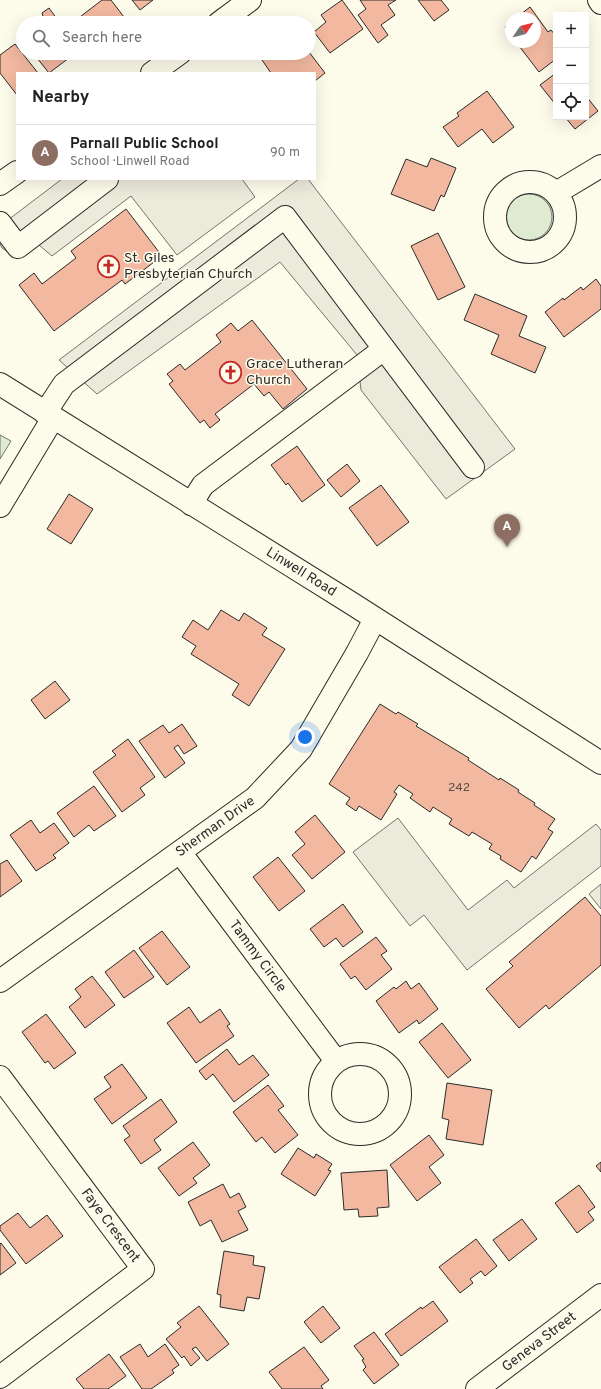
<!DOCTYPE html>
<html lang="en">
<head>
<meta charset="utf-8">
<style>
  :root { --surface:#fff; --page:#f2f2f2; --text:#202124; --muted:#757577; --line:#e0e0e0; --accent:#ea580c }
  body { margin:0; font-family:Overpass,sans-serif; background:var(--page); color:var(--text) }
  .controls { position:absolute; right:12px; top:12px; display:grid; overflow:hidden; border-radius:0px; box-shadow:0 4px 16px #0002 }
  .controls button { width:36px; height:36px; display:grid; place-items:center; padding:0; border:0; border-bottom:1px solid var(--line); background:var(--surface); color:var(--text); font:20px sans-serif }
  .compass { position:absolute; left:505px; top:12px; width:36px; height:36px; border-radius:50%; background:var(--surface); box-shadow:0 4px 16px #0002; rotate:55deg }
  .you { position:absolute; left:305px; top:737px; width:14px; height:14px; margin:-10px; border:3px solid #fff; border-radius:50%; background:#1a73e8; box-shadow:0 0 0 6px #1a73e833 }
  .badge { display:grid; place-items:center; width:26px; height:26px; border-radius:50%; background:var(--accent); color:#fff; font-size:13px; font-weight:700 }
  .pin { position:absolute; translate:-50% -33px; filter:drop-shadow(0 1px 2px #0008) }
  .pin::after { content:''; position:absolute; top:21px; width:14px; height:12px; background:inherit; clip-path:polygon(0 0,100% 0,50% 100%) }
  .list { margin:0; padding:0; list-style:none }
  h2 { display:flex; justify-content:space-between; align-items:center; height:52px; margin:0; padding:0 16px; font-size:17px }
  h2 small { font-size:13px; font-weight:400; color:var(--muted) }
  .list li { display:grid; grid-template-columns:26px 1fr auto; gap:12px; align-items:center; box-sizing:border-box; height:56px; padding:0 16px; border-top:1px solid var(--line) }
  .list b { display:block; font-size:15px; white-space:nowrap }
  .list p { margin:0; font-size:13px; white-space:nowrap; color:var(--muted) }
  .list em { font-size:13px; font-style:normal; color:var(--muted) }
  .icon { flex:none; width:22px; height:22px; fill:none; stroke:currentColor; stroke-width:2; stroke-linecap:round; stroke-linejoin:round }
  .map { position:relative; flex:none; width:601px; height:1389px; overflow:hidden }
  .search { position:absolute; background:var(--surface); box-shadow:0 4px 16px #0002; left:16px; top:16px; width:300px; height:44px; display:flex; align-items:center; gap:10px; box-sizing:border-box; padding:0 14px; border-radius:22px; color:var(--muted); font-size:15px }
  .panel { position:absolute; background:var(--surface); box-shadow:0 4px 16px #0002; left:16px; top:72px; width:300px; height:108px; border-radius:0px }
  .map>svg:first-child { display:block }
  .green { fill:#deebd1; stroke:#74746e }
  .parking { fill:#eceadb; stroke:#74746e }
  .building { fill:#f2b8a0; stroke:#2b2b2b }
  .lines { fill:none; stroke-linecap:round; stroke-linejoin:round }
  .minor-casing { stroke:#2b2b2b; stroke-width:24 }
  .major-casing { stroke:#2b2b2b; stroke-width:24 }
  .minor { stroke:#fdfbea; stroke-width:22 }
  .major { stroke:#fdfbea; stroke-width:22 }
  .labels { text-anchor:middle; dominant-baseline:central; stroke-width:3; stroke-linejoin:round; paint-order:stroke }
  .number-label { font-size:12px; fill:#5d4e48 }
  .poi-label { font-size:14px; fill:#2b2b2b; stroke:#fdfbea; text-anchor:start }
  .street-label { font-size:14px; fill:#2b2b2b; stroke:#fdfbea }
</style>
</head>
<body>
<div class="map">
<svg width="601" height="1389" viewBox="0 0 601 1389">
  <rect width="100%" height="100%" fill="#fdfbea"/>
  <g class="green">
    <circle cx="529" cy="217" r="23"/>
    <path d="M0,435l11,6 -11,18z"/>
  </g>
  <g class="parking">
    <path d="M62,179h180l13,18 -78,58 -46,-59 -79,60 -13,-11 -13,10 -15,-1 -9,-6 -2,-4v-18z"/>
    <path d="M299,179h9l207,270 -69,50 -85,-109 -4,-35 -77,-93 -183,132 -38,-34z"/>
    <path d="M398,818l70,92 39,-30 7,8 82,-64 5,6v36l-134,104 -43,-55 -14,11 -57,-74z"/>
    <path d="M601,884v25l-12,-15z"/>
  </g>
  <g class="building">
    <path d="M102,0h9l16,21 -3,2h-45l-3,-3z"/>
    <path d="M132,0h21l-13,10z"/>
    <path d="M342,0l21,29 -33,24 -16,-21 12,-10 -5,-7z"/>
    <path d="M360,0h36l-8,5 7,10 -14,10 7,10 -10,8 -20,-28 8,-6z"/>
    <path d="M418,0h23l8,10 -15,11z"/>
    <path d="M530,7l18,25 3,-2 5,6v23l-17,13 -23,-30h19v-24h-19z"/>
    <path d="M49,8l11,15h-19l3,-3 -2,-7z"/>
    <path d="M511,22v13l-6,-8z"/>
    <path d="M15,44l23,29h-21v22l-17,-22v-18z"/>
    <path d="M309,52l16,21 -10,8v-8h-44l-9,-13 9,-7z"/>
    <path d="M33,53h39l1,2 -24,18z"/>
    <path d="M556,73v32l-16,-20z"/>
    <path d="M487,91l27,36 -21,16 -11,-14 -24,18 -15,-20 16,-11 -2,-3z"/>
    <path d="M586,96l12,15 -23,18 -10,-12h21z"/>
    <path d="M431,158l25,10 -12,29 -3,-2 -7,16 -43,-17 15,-35 21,8z"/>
    <path d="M126,209l36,47 -37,28 -3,-4 -68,51 -35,-46 15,-12 8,11 34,-26 -5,-7z"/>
    <path d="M438,233l27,54 -27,13 -27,-54z"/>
    <path d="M596,279l5,7v23l-37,28 -19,-25 18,-14 1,2 17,-13 2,3z"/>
    <path d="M475,294l52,22 -8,20 27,11 -11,26 -44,-19 8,-19 -35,-15z"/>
    <path d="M252,320l55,69 -24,20 -14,-17 -5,4 -10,-12 -39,30 5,6 -10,8 -6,-8 -4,3 -31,-39 4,-3 -6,-7 13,-10 5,6 36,-28 -5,-7 15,-12 7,8z"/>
    <path d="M297,446l28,39 -23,17 -14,-19 -2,2 -15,-20z"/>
    <path d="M347,464l13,17 -19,16 -14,-17z"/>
    <path d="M381,485l28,37 -32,24 -28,-38z"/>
    <path d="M69,494l24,15 -22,35 -24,-15z"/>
    <path d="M221,610l18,11 5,-8 23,15 -5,7 23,14 -36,57 -17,-11 7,-11 -48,-30 5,-8 -14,-9 11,-17 15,10z"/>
    <path d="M55,681l15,19 -25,19 -14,-19z"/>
    <path d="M380,704l16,10 2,-2 20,12 -2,2 53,32 -1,2 31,20 1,-2 19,12 -1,2 17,11 -1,2 21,14 -7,10 5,3 -17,27 -4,-3 -11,16 -21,-13 1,-3 -12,-7 3,-5 -20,-12 -3,4 -20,-12 3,-5 -19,-12 -3,5 -20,-14 3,-4 -14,-9 -5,7 3,2 -16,26 -22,-14 -3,5 -10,-7 4,-6 -21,-14z"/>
    <path d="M182,724l15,22 -13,8 -6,-9 -4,3 11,15 -20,15 -26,-37 24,-16 6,8z"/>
    <path d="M128,739l27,38 -15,11 5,7 -23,17 -29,-40 23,-17 -4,-4z"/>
    <path d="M94,786l22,30 -22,15 -5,-6 -15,12 -17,-24z"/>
    <path d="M315,815l30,37 -33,27 -20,-24 13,-11 -10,-12z"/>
    <path d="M31,820l9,13 14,-10 15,20 -16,12 3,3 -20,13 -26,-36z"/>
    <path d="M278,857l27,34 -26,20 -26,-34z"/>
    <path d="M7,860l15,21 -22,16v-33z"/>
    <path d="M585,897l16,19v49l-52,44 -3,-4 -27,23 -33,-39 27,-23 -4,-4z"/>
    <path d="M343,904l20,28 -20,15 -7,-9 -12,9 -14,-18z"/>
    <path d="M162,931l28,36 -23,18 -28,-37z"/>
    <path d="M376,937l11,14 -6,4 11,14 -26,21 -11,-14 -4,3 -11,-15z"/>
    <path d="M134,950l20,27 -30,21 -19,-26z"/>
    <path d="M92,976l23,29 -30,23 -16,-21 12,-10 -6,-8z"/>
    <path d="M406,981l5,8 8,-6 19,26 -19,15 -2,-4 -18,13 -23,-32 18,-14 2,2z"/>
    <path d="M189,1007l11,16 20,-14 10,15 -3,2 7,10 -38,27 -29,-40z"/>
    <path d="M46,1014l30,39 -22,16 -6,-8 -3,2 -23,-31z"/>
    <path d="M442,1023l29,37 -23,18 -29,-36z"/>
    <path d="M227,1049l12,16 14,-10 16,20 -35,27 -21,-28 -7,6 -7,-9z"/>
    <path d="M122,1064l25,34 -35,26 -18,-25 17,-12 -7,-10z"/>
    <path d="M447,1083l45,7 -9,55 -37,-6 3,-19 -7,-2z"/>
    <path d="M268,1085l16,21 -6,4 20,25 -23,18 -13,-16 -6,5 -23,-30z"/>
    <path d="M161,1099l16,23 -23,18 7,10 -20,14 -17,-24 6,-4 -7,-10z"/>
    <path d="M429,1135l15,20 -15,12 12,16 -24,18 -27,-36z"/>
    <path d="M193,1142l17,23 -17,13 4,5 -18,13 -21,-28z"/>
    <path d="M298,1148l16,10 2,-4 16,10 -4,6 3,1 -16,25 -34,-22z"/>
    <path d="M601,1162v10l-5,-6z"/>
    <path d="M387,1170l2,37 -12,1 1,8 -19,1 -1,-8 -14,1 -3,-37z"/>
    <path d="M223,1184l7,14 9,-5 7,14 -8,4 10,19 -26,12 -11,-22 -11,6 -12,-24z"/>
    <path d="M579,1185l16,22 -7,5 6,8 -17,13 -22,-30z"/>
    <path d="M18,1213l12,15 17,-13 16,21 -37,28 -26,-34v-4z"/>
    <path d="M522,1219l15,20 -28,22 -16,-21z"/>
    <path d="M476,1239l21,27 -12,10 -4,-5 -11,8 3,4 -13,10 -21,-26z"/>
    <path d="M1,1243l15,20 -16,12v-31z"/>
    <path d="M224,1251l30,5 -1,9 12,2 -6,32 -12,-2 -3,14 -24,-4 1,-12 -4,-1z"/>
    <path d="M433,1301l15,20 -47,35 -16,-22 36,-27 1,2z"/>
    <path d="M199,1306l30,38 -22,17 -11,-14 -4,2 8,9 -9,8 -7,-10 -2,2 -16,-19 15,-12 -4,-4z"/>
    <path d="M323,1306l17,22 -19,15 -17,-21z"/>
    <path d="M374,1332l25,33 -25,19 -11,-14 3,-3 -4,-7 2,-1 -10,-13z"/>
    <path d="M140,1344l8,13 17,-13 14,21 -7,5 2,3 -23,16h-9l-22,-32z"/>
    <path d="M304,1347l25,33 -8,6 2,3h-41l-13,-17z"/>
    <path d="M109,1354l17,22 -18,13h-24l-8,-10z"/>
  </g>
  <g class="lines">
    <defs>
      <g id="minor">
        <path d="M599,0l2,3"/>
        <path d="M219,23l31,-23"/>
        <path d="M152,73l28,-20"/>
        <circle cx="530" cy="217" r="35"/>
        <path d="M0,184l17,-12"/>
        <path d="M556,193l45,-27"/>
        <path d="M0,223l18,24 89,-68"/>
        <path d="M45,413l19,-29 221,-167 188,250"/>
        <path d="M191,504l12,-19 181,-136"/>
        <path d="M0,506l53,-88"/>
        <path id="s1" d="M180,852l156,209"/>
        <path id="s2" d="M0,981l255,-183 46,-49 56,-96 18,-34"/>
        <circle cx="360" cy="1094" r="40"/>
        <path id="s3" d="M0,1077l143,192 -143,108"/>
      </g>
      <g id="major">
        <path id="s4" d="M0,384l351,219 250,160"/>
        <path id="s5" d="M477,1389l124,-94"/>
      </g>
    </defs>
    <use href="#minor" class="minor-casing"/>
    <use href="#major" class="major-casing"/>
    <use href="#minor" class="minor"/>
    <use href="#major" class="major"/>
  </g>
  <defs>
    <symbol id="church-ring" viewBox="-11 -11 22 22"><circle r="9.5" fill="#fdfbea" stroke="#c62828" stroke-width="1.5"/><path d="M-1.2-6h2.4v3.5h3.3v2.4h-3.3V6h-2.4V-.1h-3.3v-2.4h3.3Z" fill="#c62828"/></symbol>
  </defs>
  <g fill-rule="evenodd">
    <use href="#church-ring" x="96" y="254" width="25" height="25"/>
    <use href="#church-ring" x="218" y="360" width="25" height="25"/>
  </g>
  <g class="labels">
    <g class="number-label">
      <text x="459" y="788">242</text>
    </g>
    <g class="poi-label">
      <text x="124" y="258">St. Giles<tspan x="124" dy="16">Presbyterian Church</tspan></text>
      <text x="246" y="364">Grace Lutheran<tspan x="246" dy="16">Church</tspan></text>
    </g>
    <g class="street-label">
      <text stroke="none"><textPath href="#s4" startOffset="355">Linwell Road</textPath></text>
      <text stroke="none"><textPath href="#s2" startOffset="265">Sherman Drive</textPath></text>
      <text stroke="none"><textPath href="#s1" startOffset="130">Tammy Circle</textPath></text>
      <text stroke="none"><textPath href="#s3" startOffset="185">Faye Crescent</textPath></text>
      <text stroke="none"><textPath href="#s5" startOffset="78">Geneva Street</textPath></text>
    </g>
  </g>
</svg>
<div class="controls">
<button>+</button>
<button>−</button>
<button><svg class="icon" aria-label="locate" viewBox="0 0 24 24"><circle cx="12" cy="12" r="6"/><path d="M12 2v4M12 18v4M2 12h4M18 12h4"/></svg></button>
</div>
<svg class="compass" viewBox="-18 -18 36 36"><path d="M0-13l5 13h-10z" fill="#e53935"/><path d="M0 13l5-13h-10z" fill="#757577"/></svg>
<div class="you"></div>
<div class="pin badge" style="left:507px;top:547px;background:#8d6e63">A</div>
<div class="search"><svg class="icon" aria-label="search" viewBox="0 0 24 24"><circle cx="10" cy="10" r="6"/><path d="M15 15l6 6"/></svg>Search here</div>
<section class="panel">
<h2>Nearby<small></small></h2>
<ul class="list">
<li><span class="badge" style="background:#8d6e63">A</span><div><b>Parnall Public School</b><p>School · Linwell Road</p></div><em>90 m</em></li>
</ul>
</section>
</div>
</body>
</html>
